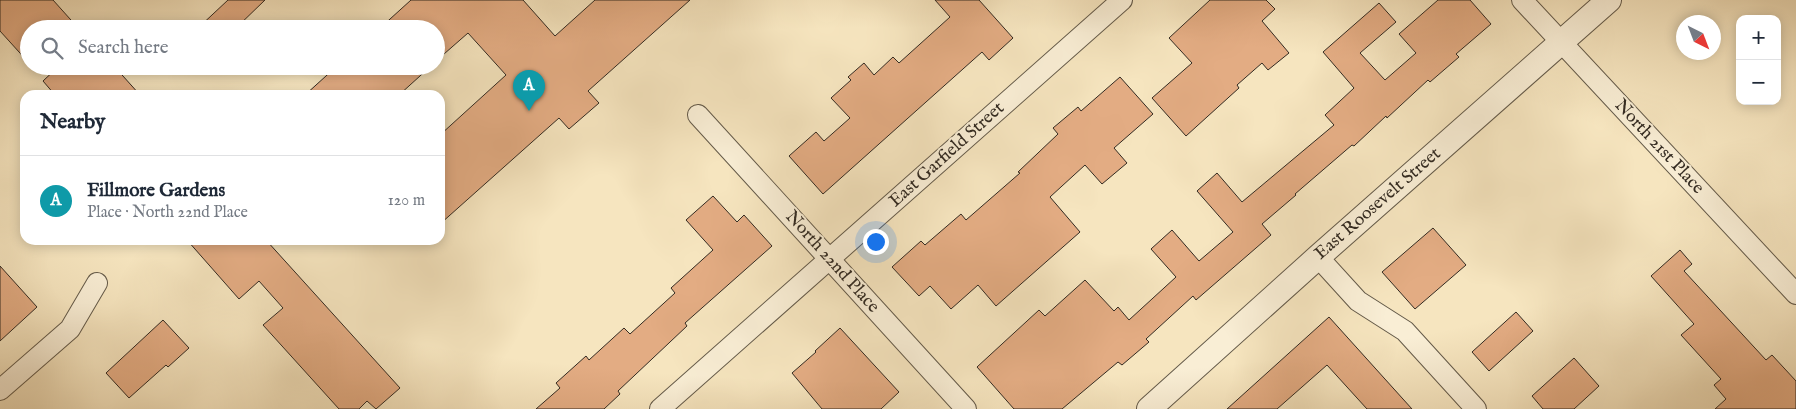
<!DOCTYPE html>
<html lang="en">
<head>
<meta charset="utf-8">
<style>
  :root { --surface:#fff; --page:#f6f6f7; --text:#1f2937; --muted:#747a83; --line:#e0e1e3; --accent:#8f2418 }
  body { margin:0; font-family:"IM FELL English",serif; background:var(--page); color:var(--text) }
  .controls { position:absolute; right:15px; top:15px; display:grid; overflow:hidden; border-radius:10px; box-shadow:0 2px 12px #0003 }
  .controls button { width:45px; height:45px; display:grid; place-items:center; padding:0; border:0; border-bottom:1px solid var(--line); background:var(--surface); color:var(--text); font:25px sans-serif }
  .compass { position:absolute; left:1676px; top:15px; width:45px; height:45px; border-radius:50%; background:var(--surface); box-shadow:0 2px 12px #0003; rotate:138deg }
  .you { position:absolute; left:875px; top:241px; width:18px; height:18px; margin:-12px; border:4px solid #fff; border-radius:50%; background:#1a73e8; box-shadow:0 0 0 8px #1a73e833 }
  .badge { display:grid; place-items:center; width:32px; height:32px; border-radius:50%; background:var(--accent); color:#fff; font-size:16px; font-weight:700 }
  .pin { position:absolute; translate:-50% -41px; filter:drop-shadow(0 1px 2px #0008) }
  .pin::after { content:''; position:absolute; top:26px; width:18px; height:15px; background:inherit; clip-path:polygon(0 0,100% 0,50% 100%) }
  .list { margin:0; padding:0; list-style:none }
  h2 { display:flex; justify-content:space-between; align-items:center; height:65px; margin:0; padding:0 20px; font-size:21px }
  h2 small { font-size:16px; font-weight:400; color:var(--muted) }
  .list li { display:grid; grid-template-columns:32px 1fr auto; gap:15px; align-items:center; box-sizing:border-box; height:90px; padding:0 20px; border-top:1px solid var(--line) }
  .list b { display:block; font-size:19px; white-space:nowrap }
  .list p { margin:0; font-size:16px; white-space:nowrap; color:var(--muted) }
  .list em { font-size:16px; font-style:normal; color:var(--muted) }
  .icon { flex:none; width:28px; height:28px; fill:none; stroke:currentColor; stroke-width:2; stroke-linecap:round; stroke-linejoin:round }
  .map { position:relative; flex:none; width:1796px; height:409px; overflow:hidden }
  .search { position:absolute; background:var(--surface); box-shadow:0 2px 12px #0003; left:20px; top:20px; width:425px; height:55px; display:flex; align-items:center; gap:12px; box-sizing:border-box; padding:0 18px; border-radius:28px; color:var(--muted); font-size:19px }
  .panel { position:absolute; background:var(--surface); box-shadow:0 2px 12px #0003; left:20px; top:90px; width:425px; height:155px; border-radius:15px }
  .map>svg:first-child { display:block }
  .building { fill:#e3ac83; stroke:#332b22 }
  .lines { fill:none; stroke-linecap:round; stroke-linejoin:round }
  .minor-casing { stroke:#645a49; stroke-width:22 }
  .tertiary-casing { stroke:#645a49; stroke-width:26 }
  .minor { stroke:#f9eed5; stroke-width:20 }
  .tertiary { stroke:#f9eed5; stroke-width:24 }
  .labels { text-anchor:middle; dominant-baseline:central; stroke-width:4; stroke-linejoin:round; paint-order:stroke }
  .street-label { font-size:18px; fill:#332b22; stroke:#f9eed5 }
</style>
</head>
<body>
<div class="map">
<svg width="1796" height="409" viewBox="0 0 1796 409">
  <rect width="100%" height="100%" fill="#f6e5bf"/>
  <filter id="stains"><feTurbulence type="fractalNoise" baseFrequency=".004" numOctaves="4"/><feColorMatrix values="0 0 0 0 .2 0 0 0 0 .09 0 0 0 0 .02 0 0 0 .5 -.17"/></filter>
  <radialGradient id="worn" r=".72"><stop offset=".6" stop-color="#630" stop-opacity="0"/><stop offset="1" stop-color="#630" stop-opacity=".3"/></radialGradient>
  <g class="building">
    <path d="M0,0h53l26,29h-50v34l-29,-32z"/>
    <path d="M228,0h37l-30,29h-38z"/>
    <path d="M411,0h112l32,36 40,-36h95l-102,91 11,12 -30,26 -10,-11 -119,106v-89l66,-60 -38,-42 -32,28v-32h-57z"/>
    <path d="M935,0h44l34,38 -24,22 -7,-8 -159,142 -34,-38 27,-24 8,9 26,-23 -19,-20 20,-18 -3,-3 16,-14 10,12 19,-18 6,6 51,-46z"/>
    <path d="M1210,0h56l9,9 -13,12 27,32 -21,17 -6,-7 -25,22 2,3 -53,48 -34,-38 40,-35 -23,-25z"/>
    <path d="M1438,0h32l21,24 -35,30 3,3 -29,25 -2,-2 -41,38 -1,-2 -32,30 -2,-1 -57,49 1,1 -34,29 9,11 -75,65 -3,-4 -47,43 3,3 -27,23 -4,-3 -56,47h-48l-37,-42 62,-57 6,6 40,-36 29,31 4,-4 11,13 47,-43 -25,-28 21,-19 27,31 34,-29 -36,-41 20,-18 25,29 92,-77 -9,-10 29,-27 -31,-36 56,-49 17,19 -36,31 25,27 31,-27 -17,-19z"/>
    <path d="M59,66h55l26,29h-85l-12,-14z"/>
    <path d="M337,66h94l-32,29h-94z"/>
    <path d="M1120,77l33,37 -39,34 13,15 -25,21 -17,-19 -35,32 30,35 -84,74 -18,-21 -27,24 -21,-23 -11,10 -27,-29 29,-26 4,4 36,-31 5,6 54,-47 -2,-1 40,-38 -5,-6 25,-21 3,4z"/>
    <path d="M713,196l24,26 7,-7 28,31 -87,77 2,3 -69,65 2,3 -16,15h-68l24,-21 -4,-5 30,-27 3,4 35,-32 6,6 45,-41 -4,-5 42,-38 -27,-30z"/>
    <path d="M1433,228l33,37 -51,44 -33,-37z"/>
    <path d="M187,240h79l134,148 -24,21 -9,-8 -8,8h-20l-76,-84 20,-17 -24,-27 -20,18z"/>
    <path d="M1680,250l12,14 -8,7 82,89 6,-5 24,26v28h-81l11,-10 -12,-14 7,-6 -40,-44 13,-11 -43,-48z"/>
    <path d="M0,266l37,41 -37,34z"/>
    <path d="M1516,312l17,19 -44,40 -17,-19z"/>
    <path d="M1329,317l83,92h-45l-40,-44 -50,44h-50z"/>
    <path d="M163,320l26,28 -21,19 -2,-2 -37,33 -23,-25z"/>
    <path d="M840,328l59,64 -18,17h-59l-30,-36 24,-21 -1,-1z"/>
    <path d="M1574,358l25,28 -25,23h-31l-11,-13z"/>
  </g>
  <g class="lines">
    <defs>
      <g id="minor">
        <path d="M1522,0l274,294"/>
        <path d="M698,115l268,294"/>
        <path d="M1318,257l40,44 47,30 71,78"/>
        <path d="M0,390l70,-61 27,-46"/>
        <path d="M660,409l462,-409"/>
      </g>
      <path id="tertiary" d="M1149,409l169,-152 291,-257"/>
    </defs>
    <use href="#minor" class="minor-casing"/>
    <use href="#tertiary" class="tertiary-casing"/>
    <use href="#minor" class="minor"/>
    <use href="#tertiary" class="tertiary"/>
  </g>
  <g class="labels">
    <g class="street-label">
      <text transform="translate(1659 147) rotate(47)">North 21st Place</text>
      <text transform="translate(947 155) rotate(-42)">East Garfield Street</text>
      <text transform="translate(1378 204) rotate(-41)">East Roosevelt Street</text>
      <text transform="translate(832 262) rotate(48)">North 22nd Place</text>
    </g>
  </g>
  <rect width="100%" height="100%" filter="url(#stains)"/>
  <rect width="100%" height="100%" fill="url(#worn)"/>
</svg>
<div class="controls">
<button>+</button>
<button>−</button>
</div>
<svg class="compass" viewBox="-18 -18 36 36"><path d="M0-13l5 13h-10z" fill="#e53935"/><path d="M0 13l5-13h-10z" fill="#747a83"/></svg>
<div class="you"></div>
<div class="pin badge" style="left:529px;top:111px;background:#0f9aa8">A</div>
<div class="search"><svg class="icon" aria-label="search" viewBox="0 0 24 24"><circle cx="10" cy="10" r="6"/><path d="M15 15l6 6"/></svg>Search here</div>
<section class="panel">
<h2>Nearby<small></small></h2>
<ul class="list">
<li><span class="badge" style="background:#0f9aa8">A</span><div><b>Fillmore Gardens</b><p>Place · North 22nd Place</p></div><em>120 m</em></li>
</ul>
</section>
</div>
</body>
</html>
